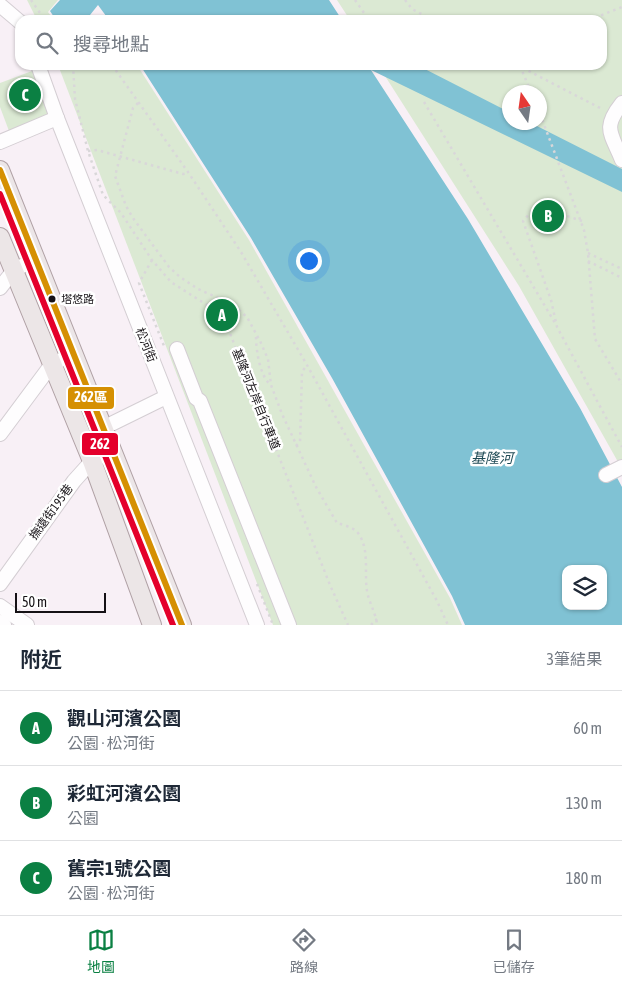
<!DOCTYPE html>
<html lang="zh-TW">
<head>
<meta charset="utf-8">
<style>
  :root { --surface:#fff; --page:#f2f2f3; --text:#1f2937; --muted:#747a83; --line:#e0e1e3; --accent:#0b8043 }
  body { margin:0; font-family:"Asap Condensed","Noto Sans TC",sans-serif; background:var(--page); color:var(--text) }
  .controls { position:absolute; right:15px; bottom:15px; display:grid; overflow:hidden; border-radius:10px; box-shadow:0 1px 4px #0004 }
  .controls button { width:45px; height:45px; display:grid; place-items:center; padding:0; border:0; border-bottom:1px solid var(--line); background:var(--surface); color:var(--text); font:25px sans-serif }
  .compass { position:absolute; left:502px; top:85px; width:45px; height:45px; border-radius:50%; background:var(--surface); box-shadow:0 1px 4px #0004; rotate:347deg }
  .scale { position:absolute; left:15px; bottom:12px; width:91px; box-sizing:border-box; padding-left:5px; border:2px solid #151115; border-top:0; font-size:14px; line-height:18px; white-space:nowrap; color:#151115; -webkit-text-stroke:4px #fff; paint-order:stroke }
  .you { position:absolute; left:308px; top:260px; width:18px; height:18px; margin:-12px; border:4px solid #fff; border-radius:50%; background:#1a73e8; box-shadow:0 0 0 8px #1a73e833 }
  .badge { display:grid; place-items:center; width:32px; height:32px; border-radius:50%; background:var(--accent); color:#fff; font-size:16px; font-weight:700 }
  .pin { position:absolute; translate:-50% -50%; border:2px solid #fff; box-shadow:0 1px 5px #0006 }
  .list { margin:0; padding:0; list-style:none }
  h2 { display:flex; justify-content:space-between; align-items:center; height:65px; margin:0; padding:0 20px; font-size:21px }
  h2 small { font-size:16px; font-weight:400; color:var(--muted) }
  .list li { display:grid; grid-template-columns:32px 1fr auto; gap:15px; align-items:center; box-sizing:border-box; height:75px; padding:0 20px; border-top:1px solid var(--line) }
  .list b { display:block; font-size:19px; white-space:nowrap }
  .list p { margin:0; font-size:16px; white-space:nowrap; color:var(--muted) }
  .list em { font-size:16px; font-style:normal; color:var(--muted) }
  .icon { flex:none; width:28px; height:28px; fill:none; stroke:currentColor; stroke-width:2; stroke-linecap:round; stroke-linejoin:round }
  .map { position:relative; flex:none; width:622px; height:625px; overflow:hidden }
  .search { position:absolute; background:var(--surface); box-shadow:0 1px 4px #0004; left:15px; right:15px; top:15px; height:55px; display:flex; align-items:center; gap:12px; box-sizing:border-box; padding:0 18px; border-radius:15px; color:var(--muted); font-size:19px }
  .sheet { height:290px; background:var(--surface) }
  nav { display:flex; justify-content:space-around; align-items:center; box-sizing:border-box; height:70px; border-top:1px solid var(--line); background:var(--surface); font-size:14px; color:var(--muted) }
  nav a { display:grid; justify-items:center; gap:2px }
  nav .on { color:var(--accent) }
  .map>svg:first-child { display:block }
  .green { fill:#dbe9d3; fill-rule:evenodd }
  .water { fill:#80c2d4; fill-rule:evenodd }
  .lines { fill:none; stroke-linecap:round; stroke-linejoin:round }
  .minor-casing { stroke:#d4ced3; stroke-width:16 }
  .major-casing { stroke:#b0a1a5; stroke-width:20 }
  .path { stroke:#d9d7d9; stroke-width:2.5; stroke-dasharray:2.5 4; stroke-linecap:butt }
  .minor { stroke:#fefdfe; stroke-width:14 }
  .major { stroke:#ece6e7; stroke-width:18 }
  .bus-1-casing { stroke:#fff; stroke-width:10 }
  .bus-2-casing { stroke:#fff; stroke-width:10 }
  .bus-1 { stroke:#d59003; stroke-width:6 }
  .bus-2 { stroke:#e4002b; stroke-width:6 }
  .bus-dot { fill:#151115; stroke:#fff; stroke-width:2 }
  .labels { text-anchor:middle; dominant-baseline:central; stroke-width:5; stroke-linejoin:round; paint-order:stroke }
  .bus-label { font-size:11px; fill:#151115; stroke:#fff; text-anchor:start }
  .street-label { font-size:12px; fill:#151115; stroke:#fff }
  .water-label { font-size:14px; font-style:italic; fill:#1f4a55; stroke:#fff }
  .line-badge { stroke:#fff; stroke-width:2 }
  .badge-label { font-size:14px; text-anchor:middle; font-weight:bold; fill:#fff }
</style>
</head>
<body>
<div class="map">
<svg width="622" height="625" viewBox="0 0 622 625">
  <rect width="100%" height="100%" fill="#f8f0f6"/>
  <g class="green">
    <path d="M27,0h31l-10,12 6,8h-17z"/>
    <path d="M337,0h285v469l-103,-183 -141,-221h224v-45h-252zM510,92h30v30h-30z"/>
    <path d="M58,65h79l112,175 201,358 12,27h-189z"/>
    <path d="M40,68l17,47 -48,16 -9,-24v-24z"/>
  </g>
  <g class="water">
    <path d="M60,0h269l13,20h-233l-11,-15 -12,15h-30l-6,-9z"/>
    <path d="M140,65h277l92,47 1,10 21,1 91,46v23l-251,-122 97,149 112,189 42,79v138h-157l-13,-29 -120,-218 -81,-140zM566,569h37v37h-37z"/>
  </g>
  <g class="lines">
    <defs>
      <g id="minor">
        <path d="M0,5l20,17"/>
        <path d="M38,65l19,53 200,507"/>
        <path d="M622,103c-20,25 -11,30 0,57"/>
        <path d="M0,142l57,-24"/>
        <path d="M0,288l14,-18 22,-11"/>
        <path d="M177,349l19,49 4,3 89,224"/>
        <path d="M103,428l63,-31"/>
        <path d="M0,434l52,-70 22,-10"/>
        <path d="M606,475l16,-8"/>
        <path d="M0,584l74,-103 18,-20 20,-10"/>
        <path d="M0,606l27,19"/>
        <path d="M0,622l4,3"/>
      </g>
      <g id="major">
        <path d="M0,170l182,455"/>
        <path d="M0,237l92,224 60,164"/>
      </g>
    </defs>
    <use href="#minor" class="minor-casing"/>
    <use href="#major" class="major-casing"/>
    <g class="path">
      <path d="M31,0l14,20"/>
      <path d="M355,0l14,20"/>
      <path d="M405,0l7,9 21,11"/>
      <path d="M589,20l33,-13"/>
      <path d="M73,65l2,34 13,52 15,44 18,18 31,47 19,22 36,23 22,26 101,254 18,40"/>
      <path d="M112,65l76,107 53,80 66,113 130,236 11,24"/>
      <path d="M517,65l85,44"/>
      <path d="M520,66l11,26"/>
      <path d="M424,102l131,221"/>
      <path d="M138,103l-5,5 -18,68 11,30 7,12 36,49 11,10 18,12 34,15 15,13 13,24 8,18 3,26 11,29 34,73 21,36c7,2 16,4 21,10 12,16 6,40 9,58 2,12 9,22 10,34"/>
      <path d="M540,114l44,116 4,23 7,86 27,45"/>
      <path d="M88,151l9,-1 86,24 5,-1"/>
      <path d="M582,221l-39,-13 -12,4 -8,9 28,79 6,27 65,120"/>
      <path d="M588,253l34,16"/>
      <path d="M152,260l-13,23 25,63"/>
      <path d="M588,261l34,17"/>
      <path d="M256,337c0,13 4,40 15,48"/>
      <path d="M296,446l4,-4 2,-70 4,-6"/>
      <path d="M257,584l16,41"/>
      <path d="M371,625l6,-6"/>
    </g>
    <use href="#minor" class="minor"/>
    <use href="#major" class="major"/>
    <defs>
      <path id="bus-1" d="M0,170l182,455"/>
      <path id="bus-2" d="M0,194l173,431"/>
    </defs>
    <use href="#bus-1" class="bus-1-casing"/>
    <use href="#bus-2" class="bus-2-casing"/>
    <use href="#bus-1" class="bus-1"/>
    <use href="#bus-2" class="bus-2"/>
  </g>
  <circle class="bus-dot" cx="52" cy="299" r="4.5"/>
  <g class="labels">
    <g class="bus-label">
      <text x="61" y="299">塔悠路</text>
    </g>
    <g class="street-label">
      <text transform="translate(146 345) rotate(68)">松河街</text>
      <text transform="translate(256 399) rotate(68)">基隆河左岸自行車道</text>
      <text transform="translate(51 512) rotate(-54)">撫遠街195巷</text>
    </g>
    <g class="water-label">
      <text x="492" y="458">基隆河</text>
    </g>
  </g>
  <g class="line-badge">
    <rect x="67" y="386" width="48" height="24" rx="5" fill="#d59003"/>
    <rect x="81" y="432" width="38" height="24" rx="5" fill="#e4002b"/>
  </g>
  <g class="badge-label">
    <text x="91" y="402">262區</text>
    <text x="100" y="449">262</text>
  </g>
</svg>
<div class="controls">
<button><svg class="icon" aria-label="layers" viewBox="0 0 24 24"><path d="M12 4l9 5-9 5-9-5zM3 14l9 5 9-5"/></svg></button>
</div>
<svg class="compass" viewBox="-18 -18 36 36"><path d="M0-13l5 13h-10z" fill="#e53935"/><path d="M0 13l5-13h-10z" fill="#747a83"/></svg>
<div class="scale">50 m</div>
<div class="you"></div>
<div class="pin badge" style="left:222px;top:315px">A</div>
<div class="pin badge" style="left:548px;top:216px">B</div>
<div class="pin badge" style="left:25px;top:95px">C</div>
<div class="search"><svg class="icon" aria-label="search" viewBox="0 0 24 24"><circle cx="10" cy="10" r="6"/><path d="M15 15l6 6"/></svg>搜尋地點</div>
</div>
<section class="sheet">
<h2>附近<small>3筆結果</small></h2>
<ul class="list">
<li><span class="badge">A</span><div><b>觀山河濱公園</b><p>公園 · 松河街</p></div><em>60 m</em></li>
<li><span class="badge">B</span><div><b>彩虹河濱公園</b><p>公園</p></div><em>130 m</em></li>
<li><span class="badge">C</span><div><b>舊宗1號公園</b><p>公園 · 松河街</p></div><em>180 m</em></li>
</ul>
</section>
<nav>
<a class="on"><svg class="icon" aria-label="map" viewBox="0 0 24 24"><path d="M3 6l6-2 6 2 6-2v14l-6 2-6-2-6 2zM9 4v14M15 6v14"/></svg>地圖</a>
<a><svg class="icon" aria-label="directions" viewBox="0 0 24 24"><path d="M12 3l9 9-9 9-9-9zM9 14v-3h6M13 9l2 2-2 2"/></svg>路線</a>
<a><svg class="icon" aria-label="saved" viewBox="0 0 24 24"><path d="M7 4h10v16l-5-4-5 4z"/></svg>已儲存</a>
</nav>
</body>
</html>
